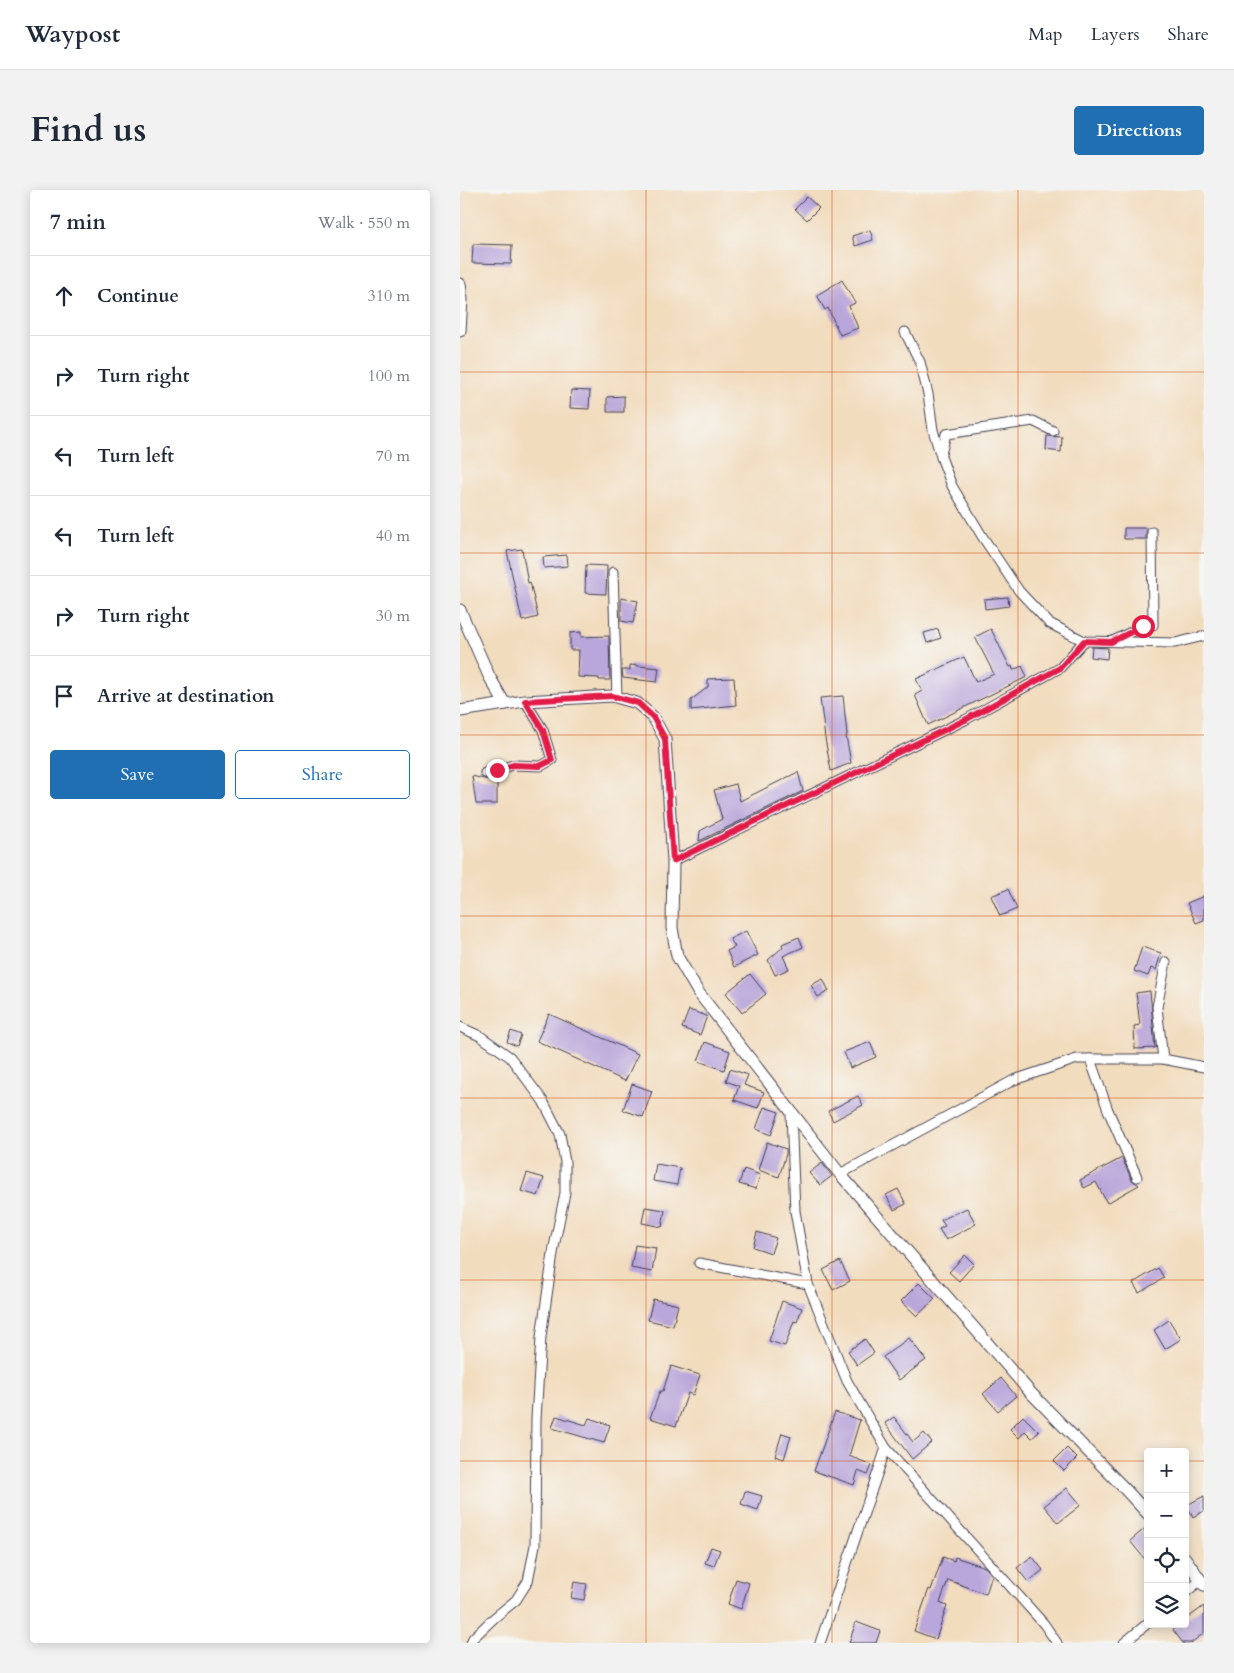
<!DOCTYPE html>
<html lang="en">
<head>
<meta charset="utf-8">
<style>
  :root { --surface:#fff; --page:#f2f2f3; --text:#1f2937; --muted:#747a83; --line:#e0e1e3; --accent:#1f6fb2 }
  body { margin:0; font-family:Cardo,serif; background:var(--page); color:var(--text) }
  .controls { position:absolute; right:15px; bottom:15px; display:grid; overflow:hidden; border-radius:5px; box-shadow:0 2px 12px #0003 }
  .controls button { width:45px; height:45px; display:grid; place-items:center; padding:0; border:0; border-bottom:1px solid var(--line); background:var(--surface); color:var(--text); font:25px sans-serif }
  .stop { position:absolute; width:15px; height:15px; margin:-11px; border:4px solid #e11d48; border-radius:50%; background:#fff }
  .stop.end { background:#e11d48; border-color:#fff; box-shadow:0 1px 5px #0008 }
  .list { margin:0; padding:0; list-style:none }
  h2 { display:flex; justify-content:space-between; align-items:center; height:65px; margin:0; padding:0 20px; font-size:21px }
  h2 small { font-size:16px; font-weight:400; color:var(--muted) }
  .list li { display:grid; grid-template-columns:32px 1fr auto; gap:15px; align-items:center; box-sizing:border-box; height:80px; padding:0 20px; border-top:1px solid var(--line) }
  .list b { display:block; font-size:19px; white-space:nowrap }
  .list em { font-size:16px; font-style:normal; color:var(--muted) }
  .actions { display:flex; gap:10px; padding:15px 20px }
  .actions a { flex:1; padding:11px 0; border:1px solid var(--accent); border-radius:5px; text-align:center; font-size:18px; color:var(--accent) }
  .actions .main { background:var(--accent); color:#fff }
  .icon { flex:none; width:28px; height:28px; fill:none; stroke:currentColor; stroke-width:2; stroke-linecap:round; stroke-linejoin:round }
  .map { position:relative; flex:none; width:744px; height:1453px; overflow:hidden; border-radius:5px }
  header { display:flex; align-items:center; gap:30px; box-sizing:border-box; height:70px; padding:0 25px; background:var(--surface); border-bottom:1px solid var(--line) }
  header strong { font-size:24px }
  nav { display:flex; gap:28px; margin-inline-start:auto; font-size:18px }
  .intro { display:flex; align-items:center; justify-content:space-between; box-sizing:border-box; height:120px; padding:0 30px }
  h1 { margin:0; font-size:35px }
  .button { padding:12px 22px; border-radius:5px; background:var(--accent); color:#fff; font-size:18px; font-weight:700 }
  main { display:flex; gap:30px; padding:0 30px }
  aside { flex:1; background:var(--surface); border-radius:5px; box-shadow:0 2px 12px #0003 }
  .map>svg:first-child { display:block }
  .building { fill:#b9a6da }
  .lines { fill:none; stroke-linecap:round; stroke-linejoin:round }
  .minor-casing { stroke:#413e4f; stroke-width:11 }
  .tertiary-casing { stroke:#413e4f; stroke-width:13 }
  .minor { stroke:#fff; stroke-width:9 }
  .tertiary { stroke:#fff; stroke-width:11 }
  .route { stroke:#e11d48; stroke-width:6 }
  .grid { fill:none; stroke:#d45411; stroke-width:1; stroke-opacity:0.55 }
</style>
</head>
<body>
<header>
<strong>Waypost</strong>
<nav><a>Map</a><a>Layers</a><a>Share</a></nav>
</header>
<div class="intro"><h1>Find us</h1><a class="button">Directions</a></div>
<main>
<aside>
<h2>7 min<small>Walk · 550 m</small></h2>
<ul class="list">
<li><svg class="icon" aria-label="ahead" viewBox="0 0 24 24"><path d="M12 20V5M6 11l6-6 6 6"/></svg><div><b>Continue</b></div><em>310 m</em></li>
<li><svg class="icon" aria-label="right" viewBox="0 0 24 24"><path d="M7 20v-9h11M14 6l5 5-5 5"/></svg><div><b>Turn right</b></div><em>100 m</em></li>
<li><svg class="icon" aria-label="left" viewBox="0 0 24 24"><path d="M17 20v-9H6M10 6l-5 5 5 5"/></svg><div><b>Turn left</b></div><em>70 m</em></li>
<li><svg class="icon" aria-label="left" viewBox="0 0 24 24"><path d="M17 20v-9H6M10 6l-5 5 5 5"/></svg><div><b>Turn left</b></div><em>40 m</em></li>
<li><svg class="icon" aria-label="right" viewBox="0 0 24 24"><path d="M7 20v-9h11M14 6l5 5-5 5"/></svg><div><b>Turn right</b></div><em>30 m</em></li>
<li><svg class="icon" aria-label="arrive" viewBox="0 0 24 24"><path d="M6 21V4h12l-3 4 3 4H6"/></svg><div><b>Arrive at destination</b></div></li>
</ul>
<div class="actions"><a class="main">Save</a><a>Share</a></div>
</aside>
<div class="map">
<svg width="744" height="1453" viewBox="0 0 744 1453">
  <rect width="100%" height="100%" fill="#f6f6f2"/>
  <filter id="ink" filterUnits="userSpaceOnUse"><feTurbulence type="fractalNoise" baseFrequency=".02" numOctaves="2"/><feDisplacementMap in="SourceGraphic" scale="10" xChannelSelector="R" yChannelSelector="G"/><feConvolveMatrix kernelMatrix="1 2 1 2 8 2 1 2 1" color-interpolation-filters="sRGB"/></filter>
  <filter id="wash" filterUnits="userSpaceOnUse"><feTurbulence type="fractalNoise" baseFrequency=".0096" numOctaves="4" result="noise"/><feDisplacementMap in="SourceGraphic" scale="20" xChannelSelector="R" yChannelSelector="G"/><feGaussianBlur stdDeviation="1.12" result="paint"/><feColorMatrix in="noise" values="0 0 0 0 0 0 0 0 0 0 0 0 0 0 0 0 0 1.4 0 .05"/><feComposite in="paint" operator="in"/></filter>
  <g filter="url(#wash)">
    <rect width="100%" height="100%" fill="#f2dcbe"/>
    <g id="blocks">
      <g class="building">
        <path d="M347,7l12,11 -12,12 -12,-11z"/>
        <path d="M410,40l3,10 -18,6 -3,-10z"/>
        <path d="M13,54l39,1 -1,19 -39,-1z"/>
        <path d="M382,90l13,23 -6,3 9,22 -18,7 -12,-27 -3,2 -8,-15z"/>
        <path d="M111,200l19,1 -1,18 -19,-1z"/>
        <path d="M164,206v16h-17v-15z"/>
        <path d="M587,246l15,1 -1,15 -15,-2z"/>
        <path d="M664,338h24l-2,4v7h-22z"/>
        <path d="M62,359l6,34 2,-1 8,35 -16,4 -15,-70z"/>
        <path d="M107,365l1,11 -24,2 -1,-11z"/>
        <path d="M126,375l21,1 -1,28 -21,-1z"/>
        <path d="M548,407l1,9 -24,3 -1,-10z"/>
        <path d="M161,408l17,3 -5,22 -12,-2z"/>
        <path d="M478,439l3,9 -14,5 -3,-10z"/>
        <path d="M531,439l19,38 2,-1 1,4 9,-4 5,11 -99,48 -13,-30 7,-4 -6,-12 48,-22 12,25 18,-8 -19,-37z"/>
        <path d="M121,442v5l28,-1 1,44h-11v-2l-21,-1 1,-27h-9v-17z"/>
        <path d="M632,457l16,1 -1,11 -16,-2z"/>
        <path d="M170,475l29,3 -2,14 -34,-4 -1,-8h8z"/>
        <path d="M274,488l2,27 -45,5v-10l17,-13v-8z"/>
        <path d="M383,506l4,39 -1,1 5,27 -20,8 -6,-33 -5,-40z"/>
        <path d="M338,582l5,19 -104,50 1,-10 22,-12 -8,-29 22,-6 4,17z"/>
        <path d="M12,586l12,3 13,1v24h-21z"/>
        <path d="M548,699l9,20 -17,7 -9,-20z"/>
        <path d="M744,706v24l-8,3 -9,-20z"/>
        <path d="M286,741l12,24 -24,12 -7,-16 8,-4 -5,-8z"/>
        <path d="M339,747l4,10 -20,9 6,13 -14,6 -7,-15 15,-13 -1,-3z"/>
        <path d="M682,757l19,6 -5,17 -5,-2 -3,8 -14,-5z"/>
        <path d="M290,784l16,20 -24,19 -16,-20z"/>
        <path d="M363,789l6,12 -11,6 -7,-12z"/>
        <path d="M690,801l5,57 -20,1 -1,-23 6,-1 -4,-32z"/>
        <path d="M229,820l18,6 -7,19 -18,-7z"/>
        <path d="M89,824l89,40 -13,27 -88,-40z"/>
        <path d="M51,841l10,4 -4,11 -10,-4z"/>
        <path d="M245,852l25,9 -6,19 -26,-9z"/>
        <path d="M410,852l6,15 -26,11 -6,-16z"/>
        <path d="M270,879l18,6 -4,10 20,7 -6,16 -24,-8 5,-14 -13,-5z"/>
        <path d="M172,894l20,7 -9,26 -20,-7z"/>
        <path d="M398,906l5,9 -30,16 -5,-10z"/>
        <path d="M304,917l15,5 -8,23 -15,-6z"/>
        <path d="M307,952l19,7v5l-7,23 -21,-7z"/>
        <path d="M662,968l10,22 7,5 -32,18 -11,-21 -12,6 -4,-8z"/>
        <path d="M362,973l10,13 -12,9 -11,-12z"/>
        <path d="M196,974l24,4 -3,17 -24,-4z"/>
        <path d="M284,979l16,6 -4,14 -17,-5z"/>
        <path d="M67,983l17,5 -6,18 -17,-5z"/>
        <path d="M438,999l8,15 -12,6 -8,-15z"/>
        <path d="M185,1017l20,3 -3,17 -20,-4z"/>
        <path d="M507,1018l9,16 -30,16 -7,-11 6,-3 -4,-6z"/>
        <path d="M297,1042l19,6 -5,15 -18,-6z"/>
        <path d="M175,1055l21,3 -4,24 -21,-4z"/>
        <path d="M505,1065l9,9 -15,17 -10,-9z"/>
        <path d="M380,1071l10,20 -17,9 -10,-20z"/>
        <path d="M698,1078l6,10 -25,15 -6,-10z"/>
        <path d="M459,1093l16,16 -18,17 -16,-15z"/>
        <path d="M193,1109l25,6 -5,21 -25,-6z"/>
        <path d="M322,1111l20,7 -5,14 -3,-1 -9,25 -16,-5z"/>
        <path d="M709,1130l12,19 -16,10 -11,-19z"/>
        <path d="M449,1148l17,22 -27,20 -16,-23z"/>
        <path d="M405,1149l9,14 -17,12 -9,-14z"/>
        <path d="M211,1176l29,9 -7,20 -5,-2 -12,33 -26,-8 10,-27h3z"/>
        <path d="M541,1188l15,18 -18,15 -15,-17z"/>
        <path d="M375,1222l25,8 -11,36 23,9 -4,10 -10,-4 -4,14 -40,-14z"/>
        <path d="M96,1226l30,9 3,-7 21,7 -6,18 -52,-15z"/>
        <path d="M563,1226l16,16 -7,6 -7,-7 -6,7 -9,-9z"/>
        <path d="M434,1227l19,25 11,-9 8,9 -20,17 -27,-36z"/>
        <path d="M322,1243l9,3 -7,23 -9,-3z"/>
        <path d="M607,1258l10,10 -13,13 -10,-10z"/>
        <path d="M607,1298l14,17 -23,18 -14,-17z"/>
        <path d="M285,1301l17,5 -4,14 -17,-6z"/>
        <path d="M744,1306v15l-11,6 -6,-12z"/>
        <path d="M688,1336v37l-18,-22z"/>
        <path d="M251,1357l9,3 -6,16 -9,-3z"/>
        <path d="M572,1366l11,14 -15,12 -11,-14z"/>
        <path d="M483,1367l11,4 1,-4 30,10 7,8 -6,19 -38,-14 -8,23 7,3 -11,33 -22,-8 15,-42 2,1z"/>
        <path d="M276,1389l13,4 -8,26 -13,-5z"/>
        <path d="M114,1392l13,2 -3,16 -13,-2z"/>
        <path d="M744,1416v27l-13,10h-8l-10,-13 7,-6h5v-4z"/>
        <path d="M396,1432l24,9 -4,12h-27z"/>
      </g>
    </g>
  </g>
  <g filter="url(#ink)">
    <use href="#blocks" fill-opacity="0" stroke="#413e4f" stroke-width="1"/>
    <g class="lines">
      <defs>
        <g id="minor">
          <path d="M445,142l15,30 8,32 5,36 8,27 11,29 30,50 37,55 30,32 35,18 91,2 29,-7"/>
          <path d="M481,264l5,-20 87,-13 20,10"/>
          <path d="M153,382l4,126"/>
          <path d="M653,451l30,-15 10,-1 -1,-93"/>
          <path d="M25,583l28,-8 28,1 11,-6 -9,-30 -18,-29"/>
          <path d="M213,671l292,-141 95,-52 24,-27"/>
          <path d="M0,837l20,9 30,21 33,44 17,33 5,28v31l-11,54 -13,90 -5,82 -1,126 -7,36 -12,19 -22,18 -21,20 -2,5"/>
          <path d="M630,869l18,51 29,67"/>
          <path d="M703,869l-6,-52 9,-45"/>
          <path d="M331,923l4,98 13,73 39,97 39,67 158,176 13,19"/>
          <path d="M380,984l174,-94 63,-21h86l41,8"/>
          <path d="M239,1073l109,21"/>
          <path d="M725,1403l16,-13"/>
          <path d="M360,1453l66,-195"/>
          <path d="M664,1453l24,-20"/>
        </g>
        <g id="tertiary">
          <path d="M0,94l2,15 -2,32"/>
          <path d="M0,420l29,66 16,28"/>
          <path d="M0,521l65,-10 87,-5 25,7 16,14 12,22 8,122 -1,67 5,28 21,36 142,182 190,218 94,96 24,26"/>
          <path d="M725,1368l19,27"/>
        </g>
      </defs>
      <use href="#minor" class="minor-casing"/>
      <use href="#tertiary" class="tertiary-casing"/>
      <use href="#minor" class="minor"/>
      <use href="#tertiary" class="tertiary"/>
    </g>
  </g>
  <g class="lines" filter="url(#ink)">
    <path class="route" d="M37,580l16,-5 27,1 12,-6 -9,-30 -18,-29 87,-5 26,7 15,14 12,22 8,122 292,-141 95,-52 24,-27 27,1 32,-16"/>
  </g>
  <path class="grid" d="M186,0v1453M372,0v1453M558,0v1453M0,182h744M0,363h744M0,545h744M0,726h744M0,908h744M0,1090h744M0,1271h688M725,1271h19"/>
</svg>
<div class="controls">
<button>+</button>
<button>−</button>
<button><svg class="icon" aria-label="locate" viewBox="0 0 24 24"><circle cx="12" cy="12" r="6"/><path d="M12 2v4M12 18v4M2 12h4M18 12h4"/></svg></button>
<button><svg class="icon" aria-label="layers" viewBox="0 0 24 24"><path d="M12 4l9 5-9 5-9-5zM3 14l9 5 9-5"/></svg></button>
</div>
<div class="stop" style="left:683px;top:436px"></div>
<div class="stop end" style="left:37px;top:580px"></div>
</div>
</main>
</body>
</html>
